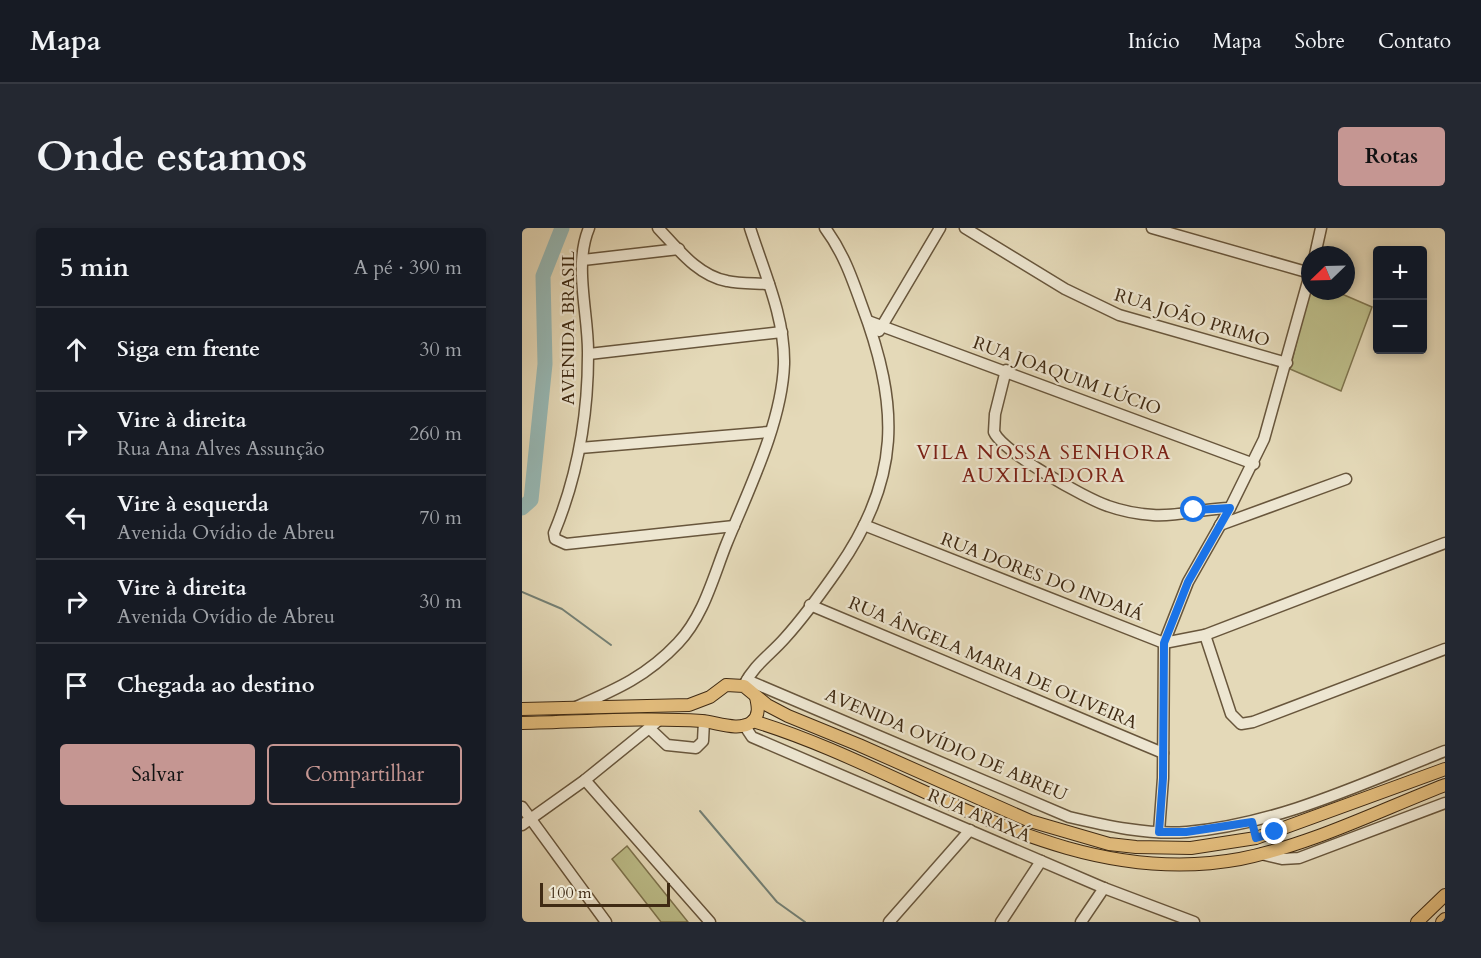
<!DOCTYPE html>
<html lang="pt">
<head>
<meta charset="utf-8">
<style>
  :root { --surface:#171b24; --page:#242831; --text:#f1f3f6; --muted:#9ea1a6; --line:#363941; --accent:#c59692 }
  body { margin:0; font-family:Cardo,serif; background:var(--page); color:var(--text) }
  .controls { position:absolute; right:18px; top:18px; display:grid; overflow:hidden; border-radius:6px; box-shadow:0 3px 9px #0003 }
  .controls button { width:54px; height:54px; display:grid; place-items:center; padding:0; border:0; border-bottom:2px solid var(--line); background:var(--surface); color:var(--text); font:30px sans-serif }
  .compass { position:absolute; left:779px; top:18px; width:54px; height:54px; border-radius:50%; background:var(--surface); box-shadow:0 3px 9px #0003; rotate:247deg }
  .scale { position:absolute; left:18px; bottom:15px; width:130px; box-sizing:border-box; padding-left:6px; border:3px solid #3f2a13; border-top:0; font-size:16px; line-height:21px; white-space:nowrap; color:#3f2a13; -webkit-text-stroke:4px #ede6d1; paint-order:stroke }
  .stop { position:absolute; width:18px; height:18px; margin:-14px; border:4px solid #1a73e8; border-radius:50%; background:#fff }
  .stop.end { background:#1a73e8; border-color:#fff; box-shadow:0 2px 6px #0008 }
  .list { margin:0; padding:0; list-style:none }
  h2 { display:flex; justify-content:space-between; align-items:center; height:78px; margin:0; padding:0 24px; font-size:26px }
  h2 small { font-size:20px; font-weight:400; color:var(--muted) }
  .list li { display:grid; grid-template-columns:39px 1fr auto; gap:18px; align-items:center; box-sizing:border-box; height:84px; padding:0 24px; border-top:2px solid var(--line) }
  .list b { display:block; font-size:22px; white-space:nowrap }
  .list p { margin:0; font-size:20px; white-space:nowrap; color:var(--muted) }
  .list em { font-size:20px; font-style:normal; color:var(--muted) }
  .actions { display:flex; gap:12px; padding:18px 24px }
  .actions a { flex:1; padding:14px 0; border:2px solid var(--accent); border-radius:6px; text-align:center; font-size:21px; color:var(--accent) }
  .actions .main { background:var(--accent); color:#111 }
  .icon { flex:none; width:33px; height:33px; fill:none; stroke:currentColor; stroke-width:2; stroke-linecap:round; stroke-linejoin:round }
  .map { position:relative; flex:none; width:923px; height:694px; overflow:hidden; border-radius:6px }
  header { display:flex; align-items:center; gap:36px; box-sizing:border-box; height:84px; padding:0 30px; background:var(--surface); border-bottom:2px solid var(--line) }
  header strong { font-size:28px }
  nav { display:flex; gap:33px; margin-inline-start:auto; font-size:21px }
  .intro { display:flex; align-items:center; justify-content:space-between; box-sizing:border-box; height:144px; padding:0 36px }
  h1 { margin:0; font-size:42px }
  .button { padding:15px 27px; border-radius:6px; background:var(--accent); color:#111; font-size:21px; font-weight:700 }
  main { display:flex; gap:36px; padding:0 36px }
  aside { flex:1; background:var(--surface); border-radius:6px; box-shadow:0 3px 9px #0003 }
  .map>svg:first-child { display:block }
  .green { fill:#bcbd89; stroke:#7e744e; stroke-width:1.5 }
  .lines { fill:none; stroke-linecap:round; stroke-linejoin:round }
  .stream { stroke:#748075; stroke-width:2 }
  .river { stroke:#97b9b6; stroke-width:15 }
  .minor-casing { stroke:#68563c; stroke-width:13 }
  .major-casing { stroke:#3f2a13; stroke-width:14 }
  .minor { stroke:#ede6d1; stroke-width:10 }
  .major { stroke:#e2bc7c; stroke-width:12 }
  .route { stroke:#1a73e8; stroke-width:8 }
  .labels { text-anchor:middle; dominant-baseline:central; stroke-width:4.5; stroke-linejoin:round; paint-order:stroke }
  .street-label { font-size:18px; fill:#3f2a13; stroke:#ede6d1 }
  .neighbourhood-label { font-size:20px; letter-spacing:1.5px; fill:#7a1f14; stroke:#ede6d1 }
</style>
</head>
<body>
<header>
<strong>Mapa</strong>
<nav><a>Início</a><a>Mapa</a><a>Sobre</a><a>Contato</a></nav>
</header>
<div class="intro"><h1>Onde estamos</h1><a class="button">Rotas</a></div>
<main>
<aside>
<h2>5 min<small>A pé · 390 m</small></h2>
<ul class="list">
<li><svg class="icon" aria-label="ahead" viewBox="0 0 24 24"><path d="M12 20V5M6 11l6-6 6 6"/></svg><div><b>Siga em frente</b></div><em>30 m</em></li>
<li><svg class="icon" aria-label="right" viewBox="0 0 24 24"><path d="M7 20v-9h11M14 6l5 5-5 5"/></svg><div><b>Vire à direita</b><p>Rua Ana Alves Assunção</p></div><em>260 m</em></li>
<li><svg class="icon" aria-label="left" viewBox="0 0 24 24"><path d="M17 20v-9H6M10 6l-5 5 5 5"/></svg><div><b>Vire à esquerda</b><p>Avenida Ovídio de Abreu</p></div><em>70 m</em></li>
<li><svg class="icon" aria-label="right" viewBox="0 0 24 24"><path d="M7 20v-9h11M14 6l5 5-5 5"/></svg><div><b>Vire à direita</b><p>Avenida Ovídio de Abreu</p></div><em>30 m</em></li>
<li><svg class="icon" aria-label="arrive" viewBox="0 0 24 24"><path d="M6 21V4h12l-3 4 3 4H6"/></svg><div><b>Chegada ao destino</b></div></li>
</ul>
<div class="actions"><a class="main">Salvar</a><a>Compartilhar</a></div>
</aside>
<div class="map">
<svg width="923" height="694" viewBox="0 0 923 694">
  <rect width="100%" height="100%" fill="#e4d9b8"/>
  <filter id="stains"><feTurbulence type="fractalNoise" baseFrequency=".00333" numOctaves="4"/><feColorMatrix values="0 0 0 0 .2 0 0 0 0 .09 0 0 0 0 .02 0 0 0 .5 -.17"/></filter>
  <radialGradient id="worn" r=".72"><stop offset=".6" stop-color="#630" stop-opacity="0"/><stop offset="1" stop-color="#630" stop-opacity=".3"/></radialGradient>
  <g class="green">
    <path d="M788,59v4h25l37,16 -31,84 -51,-22z"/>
    <path d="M105,618l61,76h-27l-49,-63z"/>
  </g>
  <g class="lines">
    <g class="stream">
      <path d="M0,364l40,17 49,36"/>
      <path d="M178,583l77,91 28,20"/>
    </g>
    <path class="river" d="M0,280l9,-8 14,-136 -2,-88 19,-48"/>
    <defs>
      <g id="minor">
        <path d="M67,0c-16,38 0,87 -1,127 0,63 -10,120 -34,178l1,6 11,5 168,-18"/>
        <path d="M136,0c19,20 40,48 69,53 13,3 28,2 42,3"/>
        <path d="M443,0l100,61 54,26 168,48"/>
        <path d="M630,0l158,45"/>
        <path d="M793,27l6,-27"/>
        <path d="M61,32l96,-11"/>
        <path d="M346,93l386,143"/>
        <path d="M357,103l61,-103"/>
        <path d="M67,126l193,-22"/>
        <path d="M484,142l-11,44 -1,18c9,20 92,67 114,74 14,5 30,8 45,9 25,2 52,-7 77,-7"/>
        <path d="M58,220l189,-16"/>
        <path d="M342,297l300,118 41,-8 240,-92"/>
        <path d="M698,297l126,-46"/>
        <path d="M288,377l353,148"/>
        <path d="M683,407l26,79 10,10 12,-2 192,-73"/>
        <path d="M225,452l322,137c38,9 79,18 118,15 91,-8 174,-48 258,-81"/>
        <path d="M222,457c10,-20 26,-30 41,-47 19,-21 37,-46 53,-69 63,-90 62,-163 24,-263 -10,-28 -19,-54 -37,-78"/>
        <path d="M54,479c41,-18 71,-31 102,-64 25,-26 35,-65 48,-98 22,-54 56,-122 58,-181 1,-47 -20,-92 -34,-136"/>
        <path d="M222,497l8,12 352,151 90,34"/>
        <path d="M127,500l18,17 29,3 7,-7 1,-20"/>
        <path d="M63,552l125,142"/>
        <path d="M0,579l84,115"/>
        <path d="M0,597l63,-45 74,-60"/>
        <path d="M637,604l4,-54 1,-135 24,-61 42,-74 34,-69 46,-165"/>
        <path d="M739,626l21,5 17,-1 146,-55"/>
        <path d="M367,694l81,-92"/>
        <path d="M479,694l40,-61"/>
        <path d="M559,694l23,-34"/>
      </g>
      <g id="major">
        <path d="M0,481l167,-4 21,-8 16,-12 18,1 23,19 21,11 71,29 171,76 79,23 27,3 55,1 65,-10 189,-69"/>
        <path d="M231,493c162,49 308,171 487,138 70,-14 138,-48 205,-74"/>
        <path d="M0,495c60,-1 120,-6 180,-2 14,1 37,11 50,1 8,-7 6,-16 4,-25"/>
        <path d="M895,694l28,-27"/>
        <path d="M920,694l3,-3"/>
      </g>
    </defs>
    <use href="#minor" class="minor-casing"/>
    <use href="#major" class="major-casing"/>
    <use href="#minor" class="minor"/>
    <use href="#major" class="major"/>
  </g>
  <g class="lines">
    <path class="route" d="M672,282l36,-2 -42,74 -24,61 -1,135 -4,54h27l66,-10 4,16 19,-6"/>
  </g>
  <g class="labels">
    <g class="street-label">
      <text transform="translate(670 90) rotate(17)">RUA JOÃO PRIMO</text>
      <text transform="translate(46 100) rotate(-90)">AVENIDA BRASIL</text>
      <text transform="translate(545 148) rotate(20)">RUA JOAQUIM LÚCIO</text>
      <text transform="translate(520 349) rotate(21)">RUA DORES DO INDAIÁ</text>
      <text transform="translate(471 435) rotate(23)">RUA ÂNGELA MARIA DE OLIVEIRA</text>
      <text transform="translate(424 517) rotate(23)">AVENIDA OVÍDIO DE ABREU</text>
      <text transform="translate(457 588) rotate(23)">RUA ARAXÁ</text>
    </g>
    <g class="neighbourhood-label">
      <text x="522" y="224">VILA NOSSA SENHORA<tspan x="522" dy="23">AUXILIADORA</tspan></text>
    </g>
  </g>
  <rect width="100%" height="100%" filter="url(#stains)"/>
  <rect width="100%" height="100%" fill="url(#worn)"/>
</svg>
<div class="controls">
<button>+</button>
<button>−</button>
</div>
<svg class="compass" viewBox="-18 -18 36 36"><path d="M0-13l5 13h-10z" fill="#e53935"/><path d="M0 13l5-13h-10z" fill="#9ea1a6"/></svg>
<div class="scale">100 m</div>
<div class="stop" style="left:672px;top:282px"></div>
<div class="stop end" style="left:753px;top:604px"></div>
</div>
</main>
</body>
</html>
